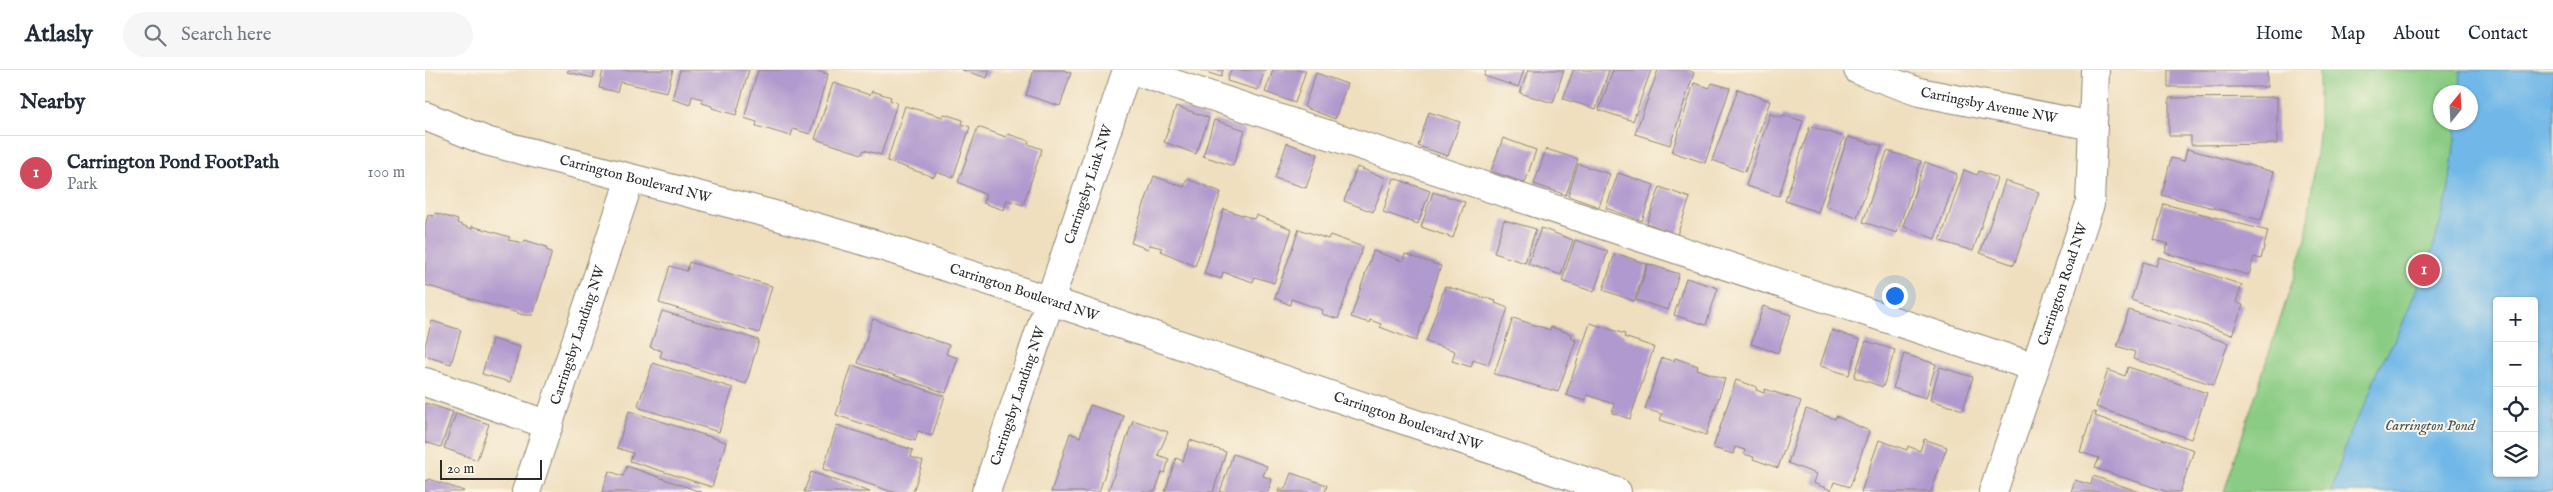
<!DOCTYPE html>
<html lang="en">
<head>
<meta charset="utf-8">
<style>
  :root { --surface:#fff; --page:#f6f6f7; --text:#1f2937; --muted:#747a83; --line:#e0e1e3; --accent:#d1495b }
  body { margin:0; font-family:"IM FELL English",serif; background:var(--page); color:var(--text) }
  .controls { position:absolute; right:15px; bottom:15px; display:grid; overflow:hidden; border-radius:5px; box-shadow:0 1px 4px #0004 }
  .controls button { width:45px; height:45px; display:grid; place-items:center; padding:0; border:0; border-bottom:1px solid var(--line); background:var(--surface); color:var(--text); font:25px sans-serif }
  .compass { position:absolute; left:2008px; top:15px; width:45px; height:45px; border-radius:50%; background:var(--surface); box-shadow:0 1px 4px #0004; rotate:18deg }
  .scale { position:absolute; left:15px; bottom:12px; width:102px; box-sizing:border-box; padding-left:5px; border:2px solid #2b2b2b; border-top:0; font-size:14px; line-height:18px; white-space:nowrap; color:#2b2b2b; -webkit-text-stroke:4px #fcf5e5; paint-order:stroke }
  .you { position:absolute; left:1469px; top:225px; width:18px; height:18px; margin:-12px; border:4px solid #fff; border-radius:50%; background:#1a73e8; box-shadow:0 0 0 8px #1a73e833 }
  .badge { display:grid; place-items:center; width:32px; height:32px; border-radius:50%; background:var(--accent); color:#fff; font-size:16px; font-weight:700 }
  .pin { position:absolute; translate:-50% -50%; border:2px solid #fff; box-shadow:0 1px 5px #0006 }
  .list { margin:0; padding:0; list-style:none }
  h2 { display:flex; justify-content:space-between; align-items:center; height:65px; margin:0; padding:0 20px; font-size:21px }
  h2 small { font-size:16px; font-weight:400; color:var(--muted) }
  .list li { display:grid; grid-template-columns:32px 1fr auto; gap:15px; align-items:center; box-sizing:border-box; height:75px; padding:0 20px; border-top:1px solid var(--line) }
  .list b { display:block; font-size:19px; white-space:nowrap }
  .list p { margin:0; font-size:16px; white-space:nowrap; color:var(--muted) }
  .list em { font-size:16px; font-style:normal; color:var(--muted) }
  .icon { flex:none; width:28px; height:28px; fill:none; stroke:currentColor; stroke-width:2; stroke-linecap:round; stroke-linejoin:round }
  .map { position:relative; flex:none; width:2128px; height:422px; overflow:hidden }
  header { display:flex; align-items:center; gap:30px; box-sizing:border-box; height:70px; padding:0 25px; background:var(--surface); border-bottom:1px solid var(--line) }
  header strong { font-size:24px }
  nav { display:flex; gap:28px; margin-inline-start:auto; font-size:18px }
  .search { width:350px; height:45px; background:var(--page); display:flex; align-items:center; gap:12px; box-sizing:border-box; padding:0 18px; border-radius:28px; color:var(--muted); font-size:19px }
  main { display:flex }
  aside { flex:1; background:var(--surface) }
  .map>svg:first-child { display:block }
  .green { fill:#8acc84; stroke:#5a7c58; fill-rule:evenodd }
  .water { fill:#71b8e8; stroke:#4e728a; fill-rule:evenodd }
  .building { fill:#b099ce }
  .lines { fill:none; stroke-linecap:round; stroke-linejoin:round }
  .minor-casing { stroke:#8d8575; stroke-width:30 }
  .minor { stroke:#fff; stroke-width:28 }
  .labels { text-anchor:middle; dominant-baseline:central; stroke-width:4; stroke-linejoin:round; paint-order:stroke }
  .street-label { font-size:14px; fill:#2b2b2b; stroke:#fcf5e5 }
  .water-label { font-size:15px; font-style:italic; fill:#405564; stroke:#fcf5e5 }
</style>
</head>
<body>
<header>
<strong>Atlasly</strong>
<div class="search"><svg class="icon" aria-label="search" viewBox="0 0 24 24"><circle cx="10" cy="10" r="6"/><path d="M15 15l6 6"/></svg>Search here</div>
<nav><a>Home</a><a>Map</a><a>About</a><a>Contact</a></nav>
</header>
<main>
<aside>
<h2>Nearby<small></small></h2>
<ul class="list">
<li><span class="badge">1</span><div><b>Carrington Pond FootPath</b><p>Park</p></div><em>100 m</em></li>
</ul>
</aside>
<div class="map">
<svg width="2128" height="422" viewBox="0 0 2128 422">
  <rect width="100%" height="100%" fill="#fcf5e5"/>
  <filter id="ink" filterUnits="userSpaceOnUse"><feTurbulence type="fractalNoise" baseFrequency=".02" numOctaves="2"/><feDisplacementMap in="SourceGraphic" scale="10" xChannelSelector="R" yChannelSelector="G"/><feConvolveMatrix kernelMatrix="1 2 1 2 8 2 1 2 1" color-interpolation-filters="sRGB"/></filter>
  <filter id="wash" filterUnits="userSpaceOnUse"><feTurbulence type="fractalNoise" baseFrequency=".0096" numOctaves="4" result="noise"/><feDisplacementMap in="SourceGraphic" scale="20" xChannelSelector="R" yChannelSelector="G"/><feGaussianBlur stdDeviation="1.12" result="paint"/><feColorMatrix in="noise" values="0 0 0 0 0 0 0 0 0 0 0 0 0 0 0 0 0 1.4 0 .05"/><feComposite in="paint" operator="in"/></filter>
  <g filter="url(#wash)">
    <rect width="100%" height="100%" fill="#efdfbf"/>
    <path class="green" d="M1894,0h234v422h-329l82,-253 13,-114zM2016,22h30v30h-30zM2072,231h37v172h-37z"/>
    <path class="water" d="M2036,0h92v422h-222l20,-63 16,-28 11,-32 22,-39 33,-82 15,-54 9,-71 14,-1v-30h-11zM2072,231h37v172h-37z"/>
    <g id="blocks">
      <g class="building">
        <path d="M143,0h27l-2,8 -26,-6z"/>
        <path d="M178,0h70l-6,22 -47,-10 -3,10 -18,-4z"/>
        <path d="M255,0h69l-13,45 -24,-7v-2l-10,-3 1,-4 -11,-3 -2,9 -18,-6z"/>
        <path d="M333,0h56l14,4 -18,60 -17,-5 -2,7 -35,-10 1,-4 -13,-4z"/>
        <path d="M537,0h28l-3,8z"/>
        <path d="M609,0h29l8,3 -11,33 -34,-11z"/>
        <path d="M775,0h23l-2,7z"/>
        <path d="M806,0h34l-7,20 -31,-9z"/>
        <path d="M848,0h33l-11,33 -30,-11z"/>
        <path d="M1061,0h38l-6,17 -34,-11z"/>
        <path d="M1103,0h36l-11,33 -33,-10z"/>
        <path d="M1148,0h36l-13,39 -33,-10z"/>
        <path d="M1188,0h38l-18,51 -34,-11z"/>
        <path d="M1233,0h30l6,3 -24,72 -35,-11z"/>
        <rect x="1743" y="0" width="99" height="17"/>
        <path d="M891,3l31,11 -12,35 -31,-12z"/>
        <path d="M408,13l37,12 2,-4 19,6 -1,3 7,3 -16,52 -17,-5 -2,4 -47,-15z"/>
        <path d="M1269,13l16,5 2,-5 18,5 -25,75 -33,-11z"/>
        <path d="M1313,19l32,12 -25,71 -33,-12z"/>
        <path d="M1852,27v47l-86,1v-9h-22v-38z"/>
        <path d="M480,36l38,11 1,-3 19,6 -1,4 8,3 -17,51 -17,-6 -2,5 -47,-16z"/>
        <path d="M751,36l33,12 -13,36 -32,-12z"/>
        <path d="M1004,42l31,10 -12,34 -30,-10z"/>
        <path d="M1345,44l12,4 1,-3 20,6 -24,75 -33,-10z"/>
        <path d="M789,50l31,10 -12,36 -30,-10z"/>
        <path d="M1385,56l34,11 -26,75 -33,-11z"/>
        <path d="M553,57l28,10 2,-3 21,7 -1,3 14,5 -19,56 -16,-5 -3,10 -21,-7 3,-8 -28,-13z"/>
        <path d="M1423,67l34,9 -25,71 -32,-11z"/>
        <path d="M1078,68l33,12 -11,33 -34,-12z"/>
        <path d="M862,73l31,11 -12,34 -31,-10z"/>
        <path d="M1121,79l32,10 -12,36 -32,-11z"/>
        <path d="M1762,79l87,23 -13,48 -99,-25 9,-37 13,3z"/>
        <path d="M1462,81l34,10 -24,72 -34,-11z"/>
        <path d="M1500,92l32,12 -22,65 -32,-13z"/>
        <path d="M1153,94l32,10 -11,33 -31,-11z"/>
        <path d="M932,97l29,11 -13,34 -29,-11z"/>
        <path d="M1539,100l13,5 2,-4 18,7 -24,73 -33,-10z"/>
        <path d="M1193,103l36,12 -12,36 -36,-13z"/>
        <path d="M729,106l30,11 3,-8 34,13 -26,74 -34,-15 1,-3 -12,-3 -2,4 -17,-6z"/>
        <path d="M969,108l36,13 -12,33 -35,-12z"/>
        <path d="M1580,111l34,11 -25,73 -34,-12z"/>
        <path d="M1235,117l30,11 -13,37 -30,-12z"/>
        <path d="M1008,122l32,10 -12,36 -32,-11z"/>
        <path d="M1739,134l104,27 -7,28 -7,-2 -5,18 -84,-22 3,-9 -14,-4z"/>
        <path d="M799,139l30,10 2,-4 36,14 -18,54 -19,-6 -2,5 -30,-10 -2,7 -17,-5z"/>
        <path d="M10,143l23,7 -1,3 15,6v-3l38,11 -2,3 16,3 1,-3 22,7 -1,3 6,2 -19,63h-9l-99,-30v-59l3,-11 6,1z"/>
        <path d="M1079,150l32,9 -11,34 -31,-10z"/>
        <path d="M1116,158l32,12 -12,35 -33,-11z"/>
        <path d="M874,159l29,10 2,-4 33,12 -25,72 -16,-5 1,-4 -32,-11 -1,6 -15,-7z"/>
        <path d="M1150,170l33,11 -14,41 -32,-11z"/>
        <path d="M948,181l30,10 2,-7 36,12 -25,75 -36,-14 1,-3 -11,-4 -1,3 -18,-6z"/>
        <path d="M1190,183l32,11 -13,37 -31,-11z"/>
        <path d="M1734,187l83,28 -6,17 7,3 -11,30 -101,-35 12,-38 13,4z"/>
        <path d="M264,192l83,24 -13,47 -100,-30 11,-37 17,5z"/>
        <path d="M1223,194l31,10 -11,36 -32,-10z"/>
        <path d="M1261,208l32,10 -12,37 -32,-10z"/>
        <path d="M1020,216l51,15 -1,2 13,5 -20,57 -15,-5 -2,7 -19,-6 3,-10 -29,-9z"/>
        <path d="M1338,236l28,9 -13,38 -27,-9z"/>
        <path d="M1704,240l99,33 -14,42 -81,-26 2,-7 -18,-6z"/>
        <path d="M237,241l97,29 -13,44 -86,-27 2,-6 -12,-4z"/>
        <path d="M1088,248l37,12 1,-3 20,7 -1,4 6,2 -18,52 -64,-18z"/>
        <path d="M448,249l76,26 -3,9 12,4 -12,35 -88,-30z"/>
        <path d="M7,251l29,9 -10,34 -26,-8v-10z"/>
        <path d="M1165,253l35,11 -1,3 30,10 -24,72 -18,-6 2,-9 -27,-9 -2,6 -19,-6z"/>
        <path d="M1407,260l28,10 -11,35 -29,-9z"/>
        <path d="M67,269l28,8 -10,35 -28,-8z"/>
        <path d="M1441,271l29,9 -12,37 -29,-10z"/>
        <path d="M1479,284l32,10 -10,34 -33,-10z"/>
        <path d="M1237,288l12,3 1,-3 23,8 -1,3 28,10 -19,56 -46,-15 2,-6 -17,-5z"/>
        <path d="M228,293l80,25 -14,44 -79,-24 -2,-3z"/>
        <path d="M427,295l93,31 -13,40 -14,-5 -3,10 -79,-26z"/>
        <path d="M1515,297l33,10 -10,33 -33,-10z"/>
        <path d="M1703,297l79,26 -16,46 -95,-32 12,-37 17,6z"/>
        <path d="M1311,310l21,7 -1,3 8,3 1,-4 36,12 -23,67 -25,-9 1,-2 -10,-3 1,-4 -10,-3 -2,7 -20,-6z"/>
        <path d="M0,333l28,9 -12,35 -16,-5z"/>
        <path d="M665,335l34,11 -25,76h-48l19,-59 10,4z"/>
        <path d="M1381,339l29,10 1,-3 33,15 -19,56 -16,-5 -3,8 -18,-7 3,-9 -28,-11z"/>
        <path d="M204,341l97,31 -14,45 -82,-26 3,-8 -16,-5z"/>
        <path d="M1668,342l3,1 -1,3 99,34 -14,42h-12l-73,-24 4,-10 -19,-6z"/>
        <path d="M31,343l33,11 -12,36 -33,-12z"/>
        <path d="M708,350l35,12 -10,23 11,4 -4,14 -3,-1 -7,20h-47z"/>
        <path d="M412,355l76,25 -2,7 12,4 -10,31h-20l-70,-23z"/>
        <path d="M1499,369l23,8 -16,45h-70l18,-52 28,10 1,-4 12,5z"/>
        <path d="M765,370l36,12 -13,40h-48l11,-34 7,3z"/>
        <path d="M808,384l34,12 -4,10 9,3 -4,13h-48z"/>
        <path d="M202,396l74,26h-99l7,-21 14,5z"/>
        <path d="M386,402l59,20h-66z"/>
        <path d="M866,403l36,12 -2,7h-47l1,-4 6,1z"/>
        <path d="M1668,406l47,16h-69l4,-12 16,5z"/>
        <path d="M4,409l35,12 -1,1h-38v-12l3,1z"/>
      </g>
    </g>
  </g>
  <g filter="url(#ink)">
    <use href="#blocks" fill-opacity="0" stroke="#8d8575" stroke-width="1"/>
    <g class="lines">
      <defs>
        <g id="minor">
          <path d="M707,0l902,297"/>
          <path id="s1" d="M1433,0l61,22 174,34"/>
          <path id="s2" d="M0,46l61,25 281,72 114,33 170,55 566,191"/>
          <path d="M0,312l124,43"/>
          <path id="s3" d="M101,422l104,-313"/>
          <path id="s4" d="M561,422l141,-422"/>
          <path id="s5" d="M1568,422l97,-288 5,-134"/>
        </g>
      </defs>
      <use href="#minor" class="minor-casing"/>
      <use href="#minor" class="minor"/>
    </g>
  </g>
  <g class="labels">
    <g class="street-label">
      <text stroke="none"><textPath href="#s1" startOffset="136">Carringsby Avenue NW</textPath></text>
      <text stroke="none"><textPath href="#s2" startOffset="220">Carrington Boulevard NW</textPath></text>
      <text stroke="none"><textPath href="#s4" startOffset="324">Carringsby Link NW</textPath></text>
      <text stroke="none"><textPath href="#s5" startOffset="219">Carrington Road NW</textPath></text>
      <text stroke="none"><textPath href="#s2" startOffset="625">Carrington Boulevard NW</textPath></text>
      <text stroke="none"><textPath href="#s3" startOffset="165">Carringsby Landing NW</textPath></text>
      <text stroke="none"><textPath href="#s4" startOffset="101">Carringsby Landing NW</textPath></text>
      <text stroke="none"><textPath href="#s2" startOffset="1030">Carrington Boulevard NW</textPath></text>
    </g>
    <g class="water-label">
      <text x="2005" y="355">Carrington Pond</text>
    </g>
  </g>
</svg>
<div class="controls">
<button>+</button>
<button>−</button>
<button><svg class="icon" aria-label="locate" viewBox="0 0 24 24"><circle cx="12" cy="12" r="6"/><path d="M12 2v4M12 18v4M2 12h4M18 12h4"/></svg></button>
<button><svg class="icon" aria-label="layers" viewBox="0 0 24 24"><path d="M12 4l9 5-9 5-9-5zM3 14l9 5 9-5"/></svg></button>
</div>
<svg class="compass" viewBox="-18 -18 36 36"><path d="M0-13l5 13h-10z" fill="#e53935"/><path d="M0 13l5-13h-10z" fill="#747a83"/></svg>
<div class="scale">20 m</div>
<div class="you"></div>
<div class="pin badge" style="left:1999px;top:200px">1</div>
</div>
</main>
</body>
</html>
